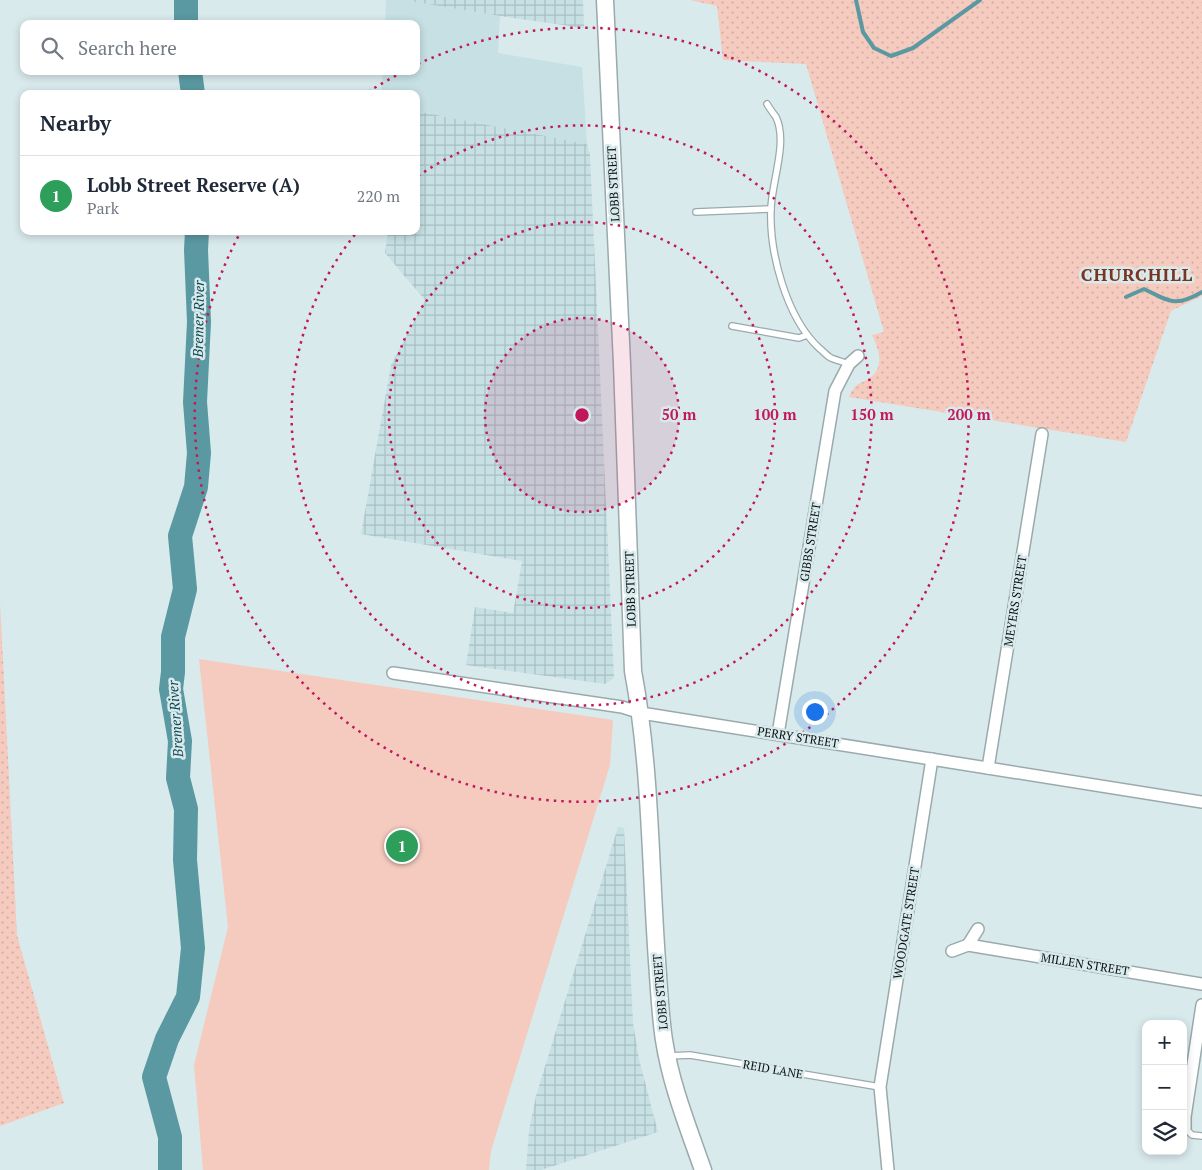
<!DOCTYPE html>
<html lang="en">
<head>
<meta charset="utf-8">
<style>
  :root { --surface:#fff; --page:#f6f6f7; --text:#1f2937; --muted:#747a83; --line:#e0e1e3; --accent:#b45309 }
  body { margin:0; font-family:"PT Serif",serif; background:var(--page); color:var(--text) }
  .controls { position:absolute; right:15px; bottom:15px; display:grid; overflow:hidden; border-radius:10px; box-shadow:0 2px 8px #0003 }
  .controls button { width:45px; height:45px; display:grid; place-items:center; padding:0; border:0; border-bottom:1px solid var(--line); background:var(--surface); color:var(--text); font:25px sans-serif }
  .you { position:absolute; left:814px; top:711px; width:18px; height:18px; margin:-12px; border:4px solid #fff; border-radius:50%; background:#1a73e8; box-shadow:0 0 0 8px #1a73e833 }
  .badge { display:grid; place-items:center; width:32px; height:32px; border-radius:50%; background:var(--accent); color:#fff; font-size:16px; font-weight:700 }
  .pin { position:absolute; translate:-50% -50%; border:2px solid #fff; box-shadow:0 1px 5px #0006 }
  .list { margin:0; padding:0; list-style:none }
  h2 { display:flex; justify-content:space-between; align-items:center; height:65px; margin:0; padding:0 20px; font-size:21px }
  h2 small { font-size:16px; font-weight:400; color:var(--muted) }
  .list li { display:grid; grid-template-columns:32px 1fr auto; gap:15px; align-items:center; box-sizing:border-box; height:80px; padding:0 20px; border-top:1px solid var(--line) }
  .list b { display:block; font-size:19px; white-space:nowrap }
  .list p { margin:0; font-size:16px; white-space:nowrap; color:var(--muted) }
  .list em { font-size:16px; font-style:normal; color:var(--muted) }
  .icon { flex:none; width:28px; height:28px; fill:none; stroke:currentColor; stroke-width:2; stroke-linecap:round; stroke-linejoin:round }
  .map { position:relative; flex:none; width:1202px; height:1170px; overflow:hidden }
  .search { position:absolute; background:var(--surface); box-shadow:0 2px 8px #0003; left:20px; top:20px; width:400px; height:55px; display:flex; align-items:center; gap:12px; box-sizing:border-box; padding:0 18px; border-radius:10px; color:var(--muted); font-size:19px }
  .panel { position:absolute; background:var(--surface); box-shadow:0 2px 8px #0003; left:20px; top:90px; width:400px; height:145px; border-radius:10px }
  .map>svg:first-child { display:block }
  .built { fill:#c6e0e4 }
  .industrial { fill:url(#industrial-grid) }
  .grass { fill:url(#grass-dots) }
  .park { fill:#f5cbbf }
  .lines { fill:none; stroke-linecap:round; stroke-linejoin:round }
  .stream { stroke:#5b99a2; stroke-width:4 }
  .river { stroke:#5b99a2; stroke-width:24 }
  .lane-casing { stroke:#9aaaac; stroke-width:8 }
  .street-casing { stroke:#9aaaac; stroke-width:14 }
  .secondary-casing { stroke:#9aaaac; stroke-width:19 }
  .lane { stroke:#fff; stroke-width:5.5 }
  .street { stroke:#fff; stroke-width:11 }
  .secondary { stroke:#fff; stroke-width:16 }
  .ring { fill:none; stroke:#c2185b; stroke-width:2.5; stroke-dasharray:2.5 5 }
  .labels { text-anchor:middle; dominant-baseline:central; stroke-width:5; stroke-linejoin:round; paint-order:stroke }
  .street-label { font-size:12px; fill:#0c1112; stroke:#d9eaec }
  .water-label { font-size:14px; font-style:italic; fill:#0e474f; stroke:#d9eaec }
  .district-label { font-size:18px; font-weight:bold; letter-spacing:1px; fill:#793522; stroke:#d9eaec }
  .centre { fill:#c2185b; stroke:#d9eaec; stroke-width:2.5 }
  .ring-label { font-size:15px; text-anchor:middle; font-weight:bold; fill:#c2185b; stroke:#d9eaec; stroke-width:5; stroke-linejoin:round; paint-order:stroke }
</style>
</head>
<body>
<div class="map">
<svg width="1202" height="1170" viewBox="0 0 1202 1170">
  <defs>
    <pattern id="industrial-grid" width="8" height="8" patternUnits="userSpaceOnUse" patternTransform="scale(1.25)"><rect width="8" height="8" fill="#c6e0e4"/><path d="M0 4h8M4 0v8" fill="none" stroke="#a9bfc3"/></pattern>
    <pattern id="grass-dots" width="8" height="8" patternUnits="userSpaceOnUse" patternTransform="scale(1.25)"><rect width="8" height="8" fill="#f5cbbf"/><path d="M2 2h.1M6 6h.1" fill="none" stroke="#d1ada3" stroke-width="1.8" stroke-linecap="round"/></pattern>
  </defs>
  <rect width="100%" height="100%" fill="#d9eaec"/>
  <path class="built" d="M386,0h16l98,16 -2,37 84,14 5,77 -171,-33v-17h-35l2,-23h33v-47h-31z"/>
  <g class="industrial">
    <path d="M402,0h181l1,28 -84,-12z"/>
    <path d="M416,111l171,33 3,11 24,523 -9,6 -139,-19 9,-58 38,6 9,-52 -161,-27 30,-169 34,-65 -40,-47 3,-22h28z"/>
    <path d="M618,827l6,1 9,195 6,36 19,73 -117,38h-15l3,-40 7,-34z"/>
  </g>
  <g class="grass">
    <path d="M690,0h512v296l-31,15 -45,131 -277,-45c8,-18 12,-11 23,-21 13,-12 6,-28 0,-41l12,-3 -78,-268 -83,-4 -6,-54z"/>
    <path d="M0,602l17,333 47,168 -64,23z"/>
  </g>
  <path class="park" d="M199,659l414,61 -3,45 -119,386 -2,19h-286l-9,-105 34,-138z"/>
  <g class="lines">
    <g class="stream">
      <path d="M856,0l7,32 11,16 17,8 22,-8 67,-48"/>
      <path d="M1126,297l18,-8c25,12 31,19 58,3"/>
    </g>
    <g class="river">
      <path d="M186,0v24"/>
      <path d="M190,71l3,23"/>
      <path d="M170,1170v-33l-16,-60 13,-38 21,-42 5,-49 -8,-88 1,-51 -8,-31 2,-37 -9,-52 2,-17v-35l12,-48 -5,-53 16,-49 3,-34 -4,-51 4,-80 -3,-72 1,-19"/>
    </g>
    <defs>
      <g id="lane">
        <path d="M767,104c3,5 6,9 9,13 12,25 -4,64 -5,91 -2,44 15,109 48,140 4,3 8,8 12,10 5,2 12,4 18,6"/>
        <path d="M696,212l75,-3"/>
        <path d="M732,326l67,12 8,-3"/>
        <path d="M669,1056l21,-1 190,32"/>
        <path d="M1185,1128l7,7 10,1"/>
      </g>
      <g id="street">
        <path d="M393,673l229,34 19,6 561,89"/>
        <path d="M778,734l57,-343 14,-27 9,-8"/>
        <path d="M988,768l54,-334"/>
        <path d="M968,945l234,39"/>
        <path d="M952,951l16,-6 10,-16"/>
        <path d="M1185,1128v-11l17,-112"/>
        <path d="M888,1170l-8,-83 52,-328"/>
      </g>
      <path id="secondary" d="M605,0l17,364 11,307c18,96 17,193 24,290 2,26 3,53 7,79 7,45 24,87 39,130"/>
    </defs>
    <use href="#lane" class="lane-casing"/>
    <use href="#street" class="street-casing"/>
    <use href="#secondary" class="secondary-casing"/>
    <use href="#lane" class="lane"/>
    <use href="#street" class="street"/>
    <use href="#secondary" class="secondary"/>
  </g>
  <circle cx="582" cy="415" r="97" fill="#c2185b" fill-opacity=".12"/>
  <g class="ring">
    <circle cx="582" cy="415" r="97"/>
    <circle cx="582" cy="415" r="193"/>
    <path d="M418 176A290 290 0 1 1 357 232"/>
    <path d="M368 92A387 387 0 0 1 403 72M418 64A387 387 0 1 1 240 233"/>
  </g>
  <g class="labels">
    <g class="street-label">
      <text transform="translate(613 184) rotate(-93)">LOBB STREET</text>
      <text transform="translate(810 542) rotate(-81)">GIBBS STREET</text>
      <text transform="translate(630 589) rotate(-92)">LOBB STREET</text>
      <text transform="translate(1015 601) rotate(-81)">MEYERS STREET</text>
      <text transform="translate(798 737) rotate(9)">PERRY STREET</text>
      <text transform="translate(906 923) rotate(-81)">WOODGATE STREET</text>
      <text transform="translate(1085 964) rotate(9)">MILLEN STREET</text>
      <text transform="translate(660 992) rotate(-95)">LOBB STREET</text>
      <text transform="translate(773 1069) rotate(10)">REID LANE</text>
    </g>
    <g class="water-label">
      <text transform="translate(198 319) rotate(-89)">Bremer River</text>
      <text transform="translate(175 719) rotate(-94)">Bremer River</text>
    </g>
    <g class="district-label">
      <text x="1137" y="274">CHURCHILL</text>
    </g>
  </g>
  <circle cx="582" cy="415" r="8" class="centre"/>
  <g class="ring-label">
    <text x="679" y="420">50 m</text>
    <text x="775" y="420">100 m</text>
    <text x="872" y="420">150 m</text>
    <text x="969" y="420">200 m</text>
  </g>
</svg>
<div class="controls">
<button>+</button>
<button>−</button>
<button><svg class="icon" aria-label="layers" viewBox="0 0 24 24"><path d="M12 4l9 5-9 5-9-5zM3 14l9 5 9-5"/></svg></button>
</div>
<div class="you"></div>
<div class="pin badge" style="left:402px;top:846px;background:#2e9e5b">1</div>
<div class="search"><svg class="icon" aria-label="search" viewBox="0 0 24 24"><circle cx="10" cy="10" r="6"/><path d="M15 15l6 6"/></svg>Search here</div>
<section class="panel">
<h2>Nearby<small></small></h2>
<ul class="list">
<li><span class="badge" style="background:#2e9e5b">1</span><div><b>Lobb Street Reserve (A)</b><p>Park</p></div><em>220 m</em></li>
</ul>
</section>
</div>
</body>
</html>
